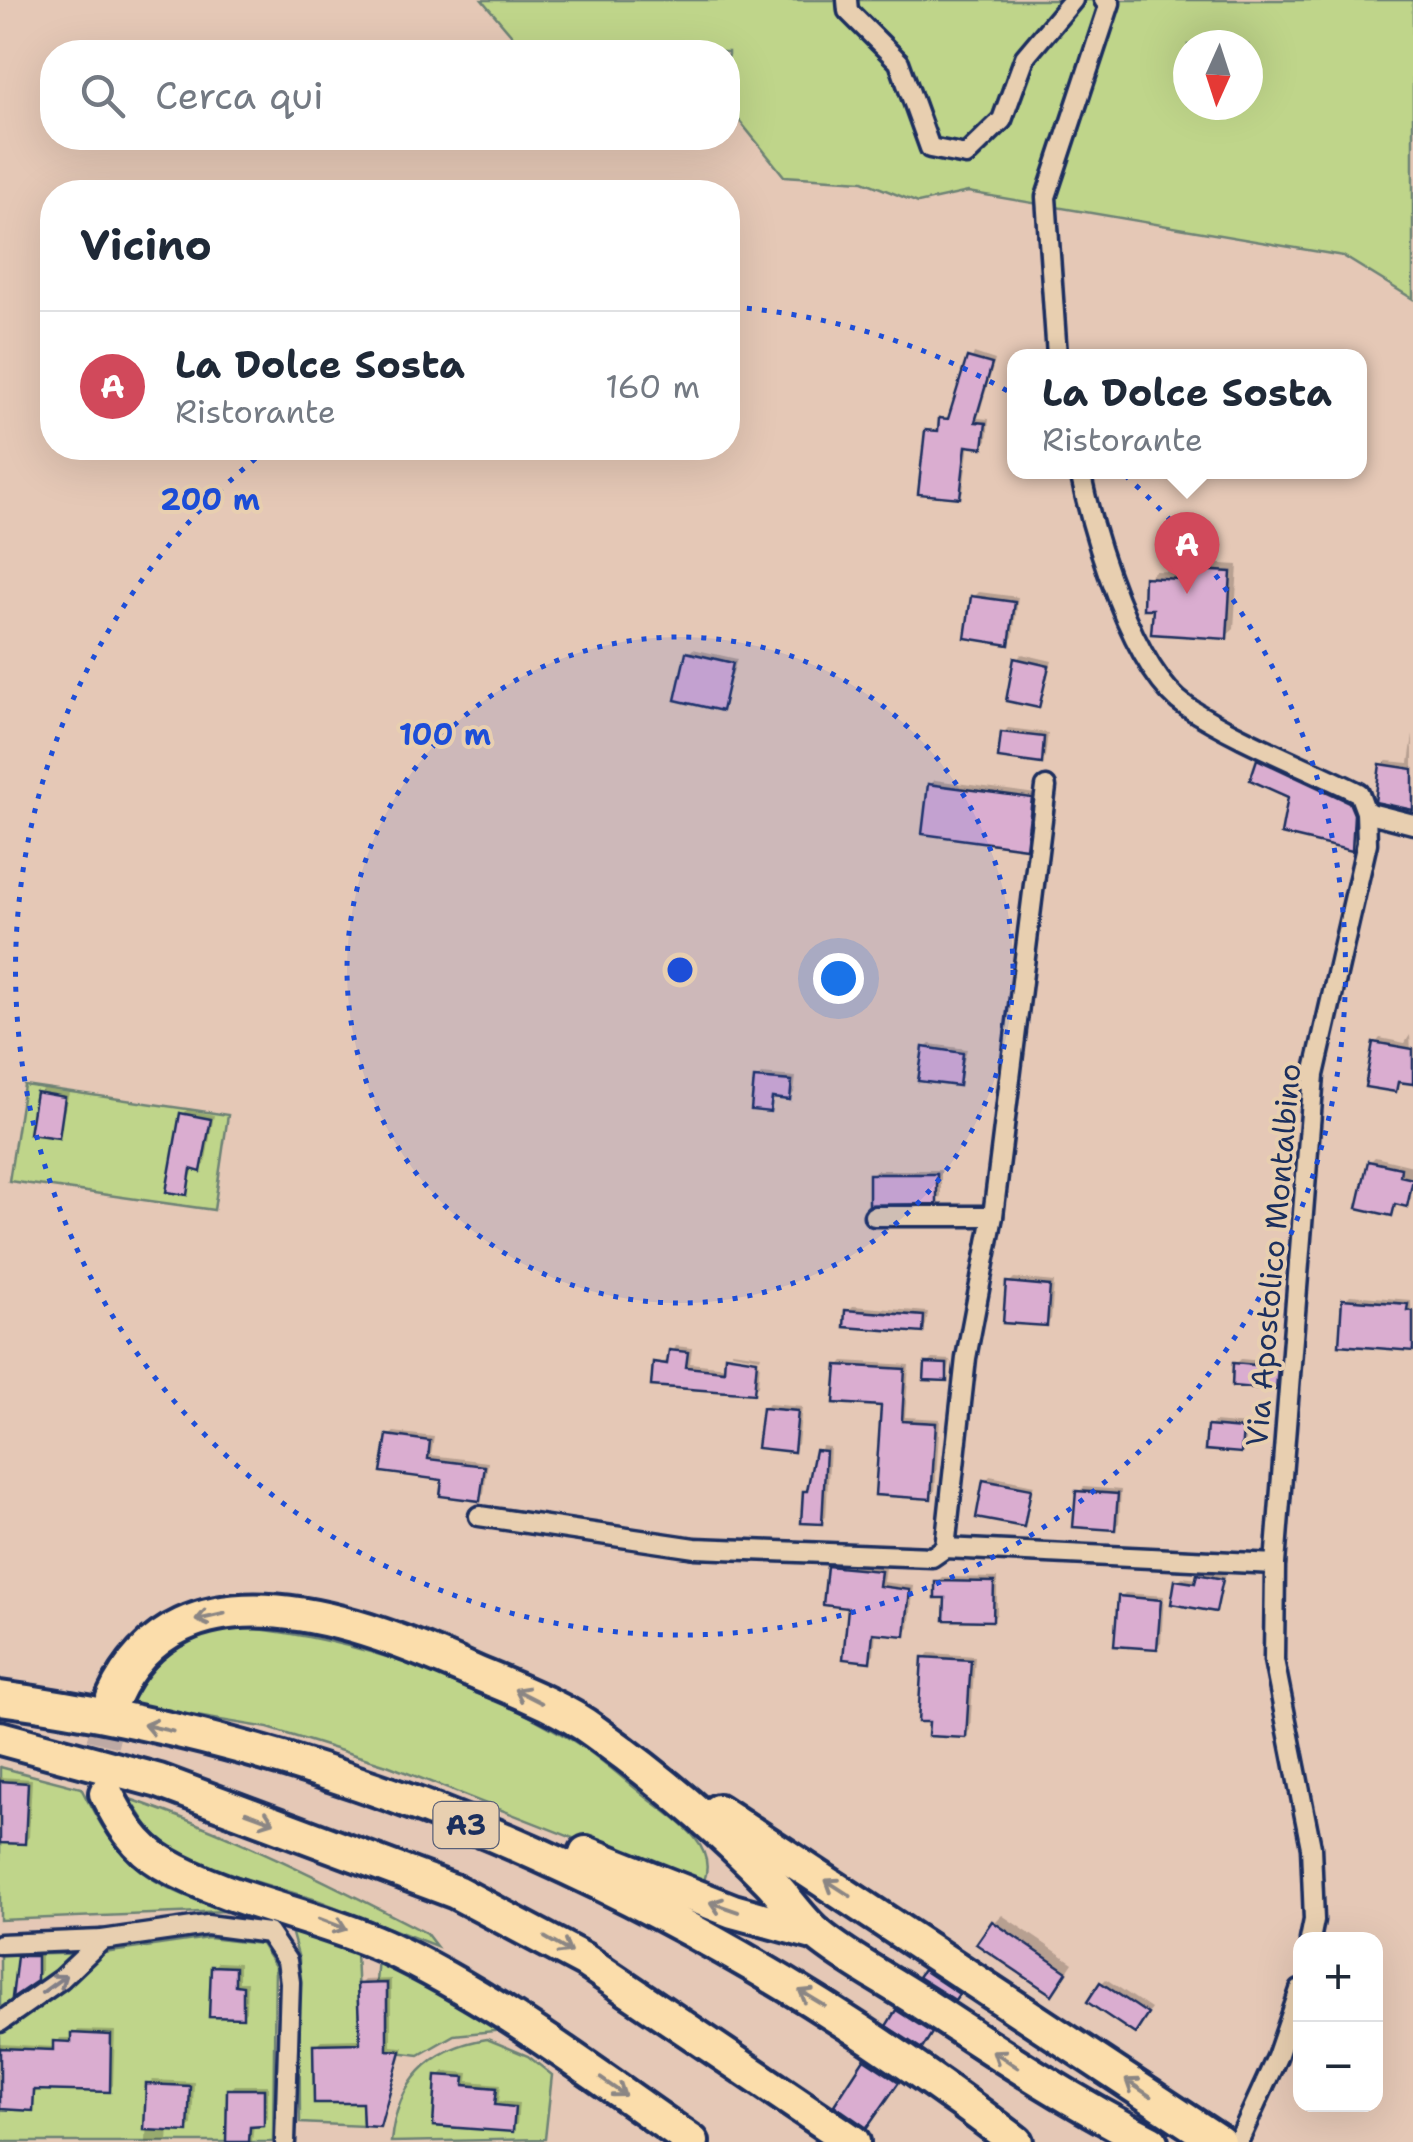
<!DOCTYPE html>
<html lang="it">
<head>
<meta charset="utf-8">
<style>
  :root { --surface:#fff; --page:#f2f2f3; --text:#1f2937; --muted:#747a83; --line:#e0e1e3; --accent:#d1495b }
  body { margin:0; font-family:"Shantell Sans",sans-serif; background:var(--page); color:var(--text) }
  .controls { position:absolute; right:30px; bottom:30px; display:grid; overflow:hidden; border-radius:20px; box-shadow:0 10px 40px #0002 }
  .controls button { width:90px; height:90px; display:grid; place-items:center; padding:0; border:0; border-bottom:2px solid var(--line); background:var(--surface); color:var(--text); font:50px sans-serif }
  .compass { position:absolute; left:1173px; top:30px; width:90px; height:90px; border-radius:50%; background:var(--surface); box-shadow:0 10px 40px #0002; rotate:183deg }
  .you { position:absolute; left:838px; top:978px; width:35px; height:35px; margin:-25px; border:8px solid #fff; border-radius:50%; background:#1a73e8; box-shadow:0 0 0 15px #1a73e833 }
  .badge { display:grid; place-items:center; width:65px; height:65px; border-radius:50%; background:var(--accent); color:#fff; font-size:32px; font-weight:700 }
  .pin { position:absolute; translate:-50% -82px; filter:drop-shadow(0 2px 5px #0008) }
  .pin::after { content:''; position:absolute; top:52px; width:35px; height:30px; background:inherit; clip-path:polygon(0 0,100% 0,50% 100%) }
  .popup { position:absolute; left:1007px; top:349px; width:360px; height:130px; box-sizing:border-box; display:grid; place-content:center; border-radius:20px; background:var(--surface); filter:drop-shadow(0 2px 8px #0005); font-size:32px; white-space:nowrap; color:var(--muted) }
  .popup b { font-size:38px; color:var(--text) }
  .popup::after { content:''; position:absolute; left:50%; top:100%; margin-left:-20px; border:20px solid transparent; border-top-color:var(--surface) }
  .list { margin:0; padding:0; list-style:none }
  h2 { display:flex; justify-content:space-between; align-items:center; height:130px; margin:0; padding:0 40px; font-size:42px }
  h2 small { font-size:32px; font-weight:400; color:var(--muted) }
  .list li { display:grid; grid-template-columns:65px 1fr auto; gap:30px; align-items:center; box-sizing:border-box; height:150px; padding:0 40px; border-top:2px solid var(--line) }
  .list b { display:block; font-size:38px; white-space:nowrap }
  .list p { margin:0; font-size:32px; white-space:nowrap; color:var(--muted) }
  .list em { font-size:32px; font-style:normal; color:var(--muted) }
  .icon { flex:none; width:55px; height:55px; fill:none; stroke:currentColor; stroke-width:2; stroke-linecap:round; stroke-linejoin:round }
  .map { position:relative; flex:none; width:1413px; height:2142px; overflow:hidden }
  .search { position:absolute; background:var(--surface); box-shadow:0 10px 40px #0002; left:40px; top:40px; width:700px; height:110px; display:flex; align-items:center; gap:25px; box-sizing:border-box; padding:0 35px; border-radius:40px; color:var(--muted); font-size:38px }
  .panel { position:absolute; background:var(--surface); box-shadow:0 10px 40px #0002; left:40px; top:180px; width:700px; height:280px; border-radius:40px }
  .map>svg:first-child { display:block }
  .green { fill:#bfd58a; stroke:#6d8274; stroke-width:2.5; fill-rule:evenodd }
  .shadow { fill:#0003 }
  .building { fill:#daadd0; stroke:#1b2f5e; stroke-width:2.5 }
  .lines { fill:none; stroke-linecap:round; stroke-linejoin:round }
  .motorway-tunnel { stroke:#bda9a4; stroke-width:32; stroke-dasharray:32 16; stroke-linecap:butt }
  .minor-casing { stroke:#1b2f5e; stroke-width:25 }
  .motorway-casing { stroke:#1b2f5e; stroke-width:40 }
  .minor { stroke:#e8cfb0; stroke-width:18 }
  .motorway { stroke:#fbddab; stroke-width:32 }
  .oneway { stroke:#8b8684 }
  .oneway2 { stroke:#827f87 }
  .ring { fill:none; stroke:#1d4ed8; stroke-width:5; stroke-dasharray:5 10 }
  .labels { text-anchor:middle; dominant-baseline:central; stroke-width:8; stroke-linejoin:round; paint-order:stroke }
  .shield { fill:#e8cfb0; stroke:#585f77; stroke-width:2.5 }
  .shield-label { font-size:28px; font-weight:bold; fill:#1b2f5e }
  .street-label { font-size:30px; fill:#1b2f5e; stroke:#e8cfb0 }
  .centre { fill:#1d4ed8; stroke:#e8cfb0; stroke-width:5 }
  .ring-label { font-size:30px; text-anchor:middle; font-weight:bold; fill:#1d4ed8; stroke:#e8cfb0; stroke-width:8; stroke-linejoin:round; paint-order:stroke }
</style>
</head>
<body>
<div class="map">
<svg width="1413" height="2142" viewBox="0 0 1413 2142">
  <rect width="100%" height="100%" fill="#e5c8b6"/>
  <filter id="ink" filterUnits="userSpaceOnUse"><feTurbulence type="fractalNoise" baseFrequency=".01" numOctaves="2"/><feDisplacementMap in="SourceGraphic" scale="20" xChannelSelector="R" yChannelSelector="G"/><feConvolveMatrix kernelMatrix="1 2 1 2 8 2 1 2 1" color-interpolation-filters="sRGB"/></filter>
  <g filter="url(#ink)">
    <g class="green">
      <path d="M482,0h931v299l-70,-43 -375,-64 -50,11 -55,-22 -79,-5 -50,-62 -6,-1v-61h-193l-19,-12zM1188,45h60v60h-60z"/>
      <path d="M24,1085l204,30 -14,95 -205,-29z"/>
      <path d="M238,1627c115,10 233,53 332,112 28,16 54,41 80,61 25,19 68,45 54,81l-32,-4 -285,-112 -119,-37 -132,-22 -9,-7c40,-49 48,-59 111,-72z"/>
      <path d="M0,1767l81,21c40,79 63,95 146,123l-227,9z"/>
      <path d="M130,1799c103,35 200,84 296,134l10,13 -119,-46 -103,-31 -39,-17 -21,-17z"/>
      <path d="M290,1927l66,24 7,175 -63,-3 -1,-164z"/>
      <path d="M208,1938l53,6 14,22 -2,176h-273v-187l104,-2z"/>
      <path d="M378,1957l127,73 -51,5 -35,20 -39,-5 7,-23v-44h-11z"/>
      <path d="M487,2039l41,17 24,19 -7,64 -154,3c6,-59 37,-94 96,-103z"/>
    </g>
    <g class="shadow">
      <path d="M974,353l21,7 -17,58 11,1 -2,21 -5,5 -13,-2 -6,48 -4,5 -31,-65 13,-4 1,-8 10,-4z"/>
      <path d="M1190,562l48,3 -4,64 -8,7 -70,-29 -9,-29 8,-7 27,1z"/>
      <path d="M979,592l39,5 -5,40 -5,5 -34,-45z"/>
      <path d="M693,649l44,10 -15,50 -34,-55z"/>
      <path d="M1022,654l30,7 -13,45 -22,-47z"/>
      <path d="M1008,728l40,5 -3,24 -4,5 -38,-29z"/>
      <path d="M1413,735v71l-31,-41 5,-4 22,2z"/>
      <path d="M1264,756l89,42 3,45 -4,5 -93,-87z"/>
      <path d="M935,780l101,14 -6,47 -5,5 -95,-61z"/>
      <path d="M1410,1035l3,47 -12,-2 -6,10 -19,-47 4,-5 25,5z"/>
      <path d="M930,1044l37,5 -9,35 -33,-36z"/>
      <path d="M761,1074l35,3 -2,16 -5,5 -14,-2 -6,13 -12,-30z"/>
      <path d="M43,1089l26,4 -11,42 -20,-41z"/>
      <path d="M187,1110l27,5 -9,50 -11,3 -8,24 -4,-77z"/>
      <path d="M1375,1157l38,9 -2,33 -5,5 -8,-2 -7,11 -21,-51z"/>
      <path d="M876,1170h65v26l-5,5 -65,-26z"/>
      <path d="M1014,1278l40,4 -3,37 -5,5 -37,-41z"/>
      <path d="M1350,1295l61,5 2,49 -68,-49z"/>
      <path d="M853,1306l75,6 -2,13 -4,5 -74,-19z"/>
      <path d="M676,1346l16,2 -2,15 37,4 1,-12 32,8 -2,23 -5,5 -97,-27 14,-4z"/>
      <path d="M732,1351l29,4 -1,3 -29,-5z"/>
      <path d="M932,1359l19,1 -5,18 -19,-14z"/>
      <path d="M1241,1359l41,4 -2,20 -5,5 -39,-24z"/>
      <path d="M844,1361l65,4 -4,52 35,2 -5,72 -5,5 -47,-92 -44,-38z"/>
      <path d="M769,1404l33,3 -4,37 -5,5 -29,-40z"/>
      <path d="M1214,1422l33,3 -2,21 -5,5 -30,-24z"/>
      <path d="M394,1432l40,5 -3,18 57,7 -4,32 -5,5 -35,-21 -55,-42z"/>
      <path d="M822,1446l8,1 -4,70 -5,4 -11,-33z"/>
      <path d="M990,1476l44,9 -11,39 -37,-43z"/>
      <path d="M1084,1487l37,3 -2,33 -5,4 -35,-35z"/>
      <path d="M834,1562l51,5 -2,15 31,4 -5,42 -5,5 -28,-2 -2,23 -5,5 -18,-53 -22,-39z"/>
      <path d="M1204,1570l22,5 -11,34 -37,-28 4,-4 16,2z"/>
      <path d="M942,1577l55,1v36l-5,5 -45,-23 -10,-14z"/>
      <path d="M1125,1593l39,3 -3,46 -5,5 -36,-49z"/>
      <path d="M929,1653l46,3 -5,74 -5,5 -33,-15 -8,-62z"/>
      <path d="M0,1777l32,2 -3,58 -5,5 -24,-2z"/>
      <path d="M1002,1915l71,48 -14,21 -65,-61z"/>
      <path d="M24,1952h17v21l-6,6 -16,-22z"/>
      <path d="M218,1962l21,1v19h8l-1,29 -4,5 -29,-49z"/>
      <path d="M926,1970l33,22 -5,5 -32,-21z"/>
      <path d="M391,1979v67l13,1 -25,77 -14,-24 -49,-55 5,-5 41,-1 -3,-54 5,-5z"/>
      <path d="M1106,1979l45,30 -12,17 -38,-42z"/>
      <path d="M900,2010l32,21 -11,15 -31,-21z"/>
      <path d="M78,2030l37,1 -2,54 -4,5 -72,-2 -5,20 -32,-1v-63l55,3 5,-9h13z"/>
      <path d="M868,2059l31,20 -33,46 -29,-21z"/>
      <path d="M444,2071l25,2 -1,8 33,3 -2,17 20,2 -2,21 -5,5 -73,-53z"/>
      <path d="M153,2080l41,2 -2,43 -5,5 -18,-1 -1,13h-22l2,-57z"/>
      <path d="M234,2085h34v34l-14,5 -2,18h-25l3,-52z"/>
    </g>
    <g class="building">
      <path d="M967,357l25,7 -17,58 11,1 -3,25 -17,-2 -6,52 -42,-4 7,-64 13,1 1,-13 9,1z"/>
      <path d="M1180,569l51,3 -4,67 -76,-5 2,-25h-10l1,-32 35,2z"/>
      <path d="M971,596l44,6 -6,43 -44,-7z"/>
      <path d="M686,652l47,11 -11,48 -47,-11z"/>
      <path d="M1014,658l35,8 -10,42 -33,-7z"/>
      <path d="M1001,732l43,5 -2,27 -44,-6z"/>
      <path d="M1257,759l92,43 5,12 -2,37 -71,-17 7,-37 -38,-17z"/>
      <path d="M1380,764l33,5v41l-38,-8z"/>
      <path d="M928,784l104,14 -6,50 -104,-14z"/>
      <path d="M1373,1042l40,7v35l-15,-2 -2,10 -31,-5z"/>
      <path d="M923,1047l40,6 -4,33 -41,-5z"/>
      <path d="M754,1078l38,3 -2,19 -18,-2 -2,14 -19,-2z"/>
      <path d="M36,1092l29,5 -6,41 -30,-4z"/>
      <path d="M180,1113l31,6 -10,53 -10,-3 -4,26 -21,-3z"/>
      <path d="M1368,1161l33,7 -1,8 13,3 -6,28 -12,-3 -3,12 -35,-8z"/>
      <path d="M869,1174h68v30l-68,1z"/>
      <path d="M1006,1282l44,4 -3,40 -44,-3z"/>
      <path d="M1342,1299l66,5 -1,6 6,1v40l-74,-6z"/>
      <path d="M845,1310l79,6 -1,17 -79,-6z"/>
      <path d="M669,1350l19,2 -2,15 38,4 1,-16 32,5 -3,34 -103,-8 2,-24 14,2z"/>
      <path d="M925,1363l22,1v17l-23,-1z"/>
      <path d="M1233,1363l45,4 -2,23 -44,-4z"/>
      <path d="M837,1365l68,4 -3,52 34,2 -5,76 -56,-4 6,-89 -47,-3z"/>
      <path d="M762,1408l36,3 -4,41 -37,-4z"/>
      <path d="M1207,1426l36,3 -2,24 -36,-3z"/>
      <path d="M387,1435l43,6 -2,18 57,7 -5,35 -40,-5 2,-16 -61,-8z"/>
      <path d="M815,1450l11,1 -4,73 -21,-1 2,-32h4z"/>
      <path d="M983,1480l48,9 -7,38 -48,-9z"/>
      <path d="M1076,1491l42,3 -3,36 -42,-3z"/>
      <path d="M827,1566l54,5 -2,15 31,4 -5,46 -32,-3 -3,29 -27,-3 5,-51 -25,-3z"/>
      <path d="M1197,1574l26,5 -7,33 -45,-8 4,-24 20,3z"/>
      <path d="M935,1581l59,1 -1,39 -49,-1 1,-22h-10z"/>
      <path d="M1118,1596l43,4 -4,49 -43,-3z"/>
      <path d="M922,1657l49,3 -5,78 -38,-2 1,-14h-11z"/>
      <path d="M0,1781l28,2 -3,61 -25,-1z"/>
      <path d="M992,1921l75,51 -15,23 -76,-51z"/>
      <path d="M17,1956h20v25l-25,17z"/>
      <path d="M211,1966l24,1v18l8,1v32l-34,-1z"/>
      <path d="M923,1970l36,24 -4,6 -37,-23z"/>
      <path d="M1100,1982l48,32 -13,20 -48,-32z"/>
      <path d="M387,1983v67l14,1 -21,76 -17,-1 -1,-23h-48l-1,-59 47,-1 -3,-59z"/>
      <path d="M896,2010l36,23 -10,16 -36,-23z"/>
      <path d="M71,2033l40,2 -1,57 -76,-2 -1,21 -33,-2v-61l53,2v-9l18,1z"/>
      <path d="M864,2059l35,23 -32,46 -33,-23z"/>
      <path d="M436,2075l29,2 -1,8 33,3 -2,17 20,2 -2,25 -80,-6z"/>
      <path d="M146,2084l44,2 -2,46 -44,-2z"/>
      <path d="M227,2089h37v37l-14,1 -1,15h-23z"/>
    </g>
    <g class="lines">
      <path class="motorway-tunnel" d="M106,1791l-6,-38 13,-55"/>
      <defs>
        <g id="minor">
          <path d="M847,0l1,11 51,51 31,86 36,7 36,-35 23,-63 48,-57"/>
          <path d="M1057,356l-11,-159 64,-194 -6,-3"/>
          <path d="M1080,472c13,62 52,198 107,235 52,34 116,58 172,86l7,19 1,31 -53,232 -39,489 -1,96 37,187 3,73 -4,20"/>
          <path d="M1366,812l47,12"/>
          <path d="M874,1216h119"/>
          <path d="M479,1516l216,32 237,9 13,-9 330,16"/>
          <path d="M945,1548l21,-190 27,-142 53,-429"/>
          <path d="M0,1944l102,-4 105,-15 61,8 19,28 3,21 -5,160"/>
          <path d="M0,2022l61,-43 41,-39"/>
          <path d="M1239,2140l38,-83 23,-67"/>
        </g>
        <g id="motorway">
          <path d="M0,1698c372,50 720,217 1016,444"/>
          <path d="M113,1698c67,-147 251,-75 361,-26 40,17 86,34 121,60 60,43 121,94 173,147 17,17 31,40 50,56 30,25 68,44 101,66 76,50 150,100 232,141"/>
          <path d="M0,1738l159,43 297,111 128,68 269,182"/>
          <path d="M106,1793c14,28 29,54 57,70 67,39 150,51 221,83 111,52 208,127 308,196"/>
          <path d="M718,1811l501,331"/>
          <path d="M586,1853l147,58 84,23"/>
        </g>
      </defs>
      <use href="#minor" class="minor-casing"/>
      <use href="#motorway" class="motorway-casing"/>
      <use href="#minor" class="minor"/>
      <use href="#motorway" class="motorway"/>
    </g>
    <defs><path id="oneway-shaft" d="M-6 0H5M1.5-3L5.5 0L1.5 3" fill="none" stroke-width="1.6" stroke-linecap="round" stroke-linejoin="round" transform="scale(2.5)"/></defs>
    <g class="oneway">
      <use href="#oneway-shaft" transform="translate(210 1617) rotate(167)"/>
      <use href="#oneway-shaft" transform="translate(528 1696) rotate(-153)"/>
      <use href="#oneway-shaft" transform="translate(158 1728) rotate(-167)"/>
      <use href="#oneway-shaft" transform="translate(260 1817) rotate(20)"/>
      <use href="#oneway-shaft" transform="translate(838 1888) rotate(-147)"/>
      <use href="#oneway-shaft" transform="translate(724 1907) rotate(-161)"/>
      <use href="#oneway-shaft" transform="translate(333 1924) rotate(21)"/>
      <use href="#oneway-shaft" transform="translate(558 1945) rotate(30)"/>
      <use href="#oneway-shaft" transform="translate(812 1998) rotate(-149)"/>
      <use href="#oneway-shaft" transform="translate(1005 2059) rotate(-146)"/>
      <use href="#oneway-shaft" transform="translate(613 2087) rotate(35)"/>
      <use href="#oneway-shaft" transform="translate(1138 2088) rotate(-146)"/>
    </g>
    <use class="oneway2" href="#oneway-shaft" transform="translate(54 1984) rotate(-36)"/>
  </g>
  <circle cx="680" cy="970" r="333" fill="#1d4ed8" fill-opacity=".12"/>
  <g class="ring">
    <circle cx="680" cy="970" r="333"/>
    <path d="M732 307A665 665 0 1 1 266 450"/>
  </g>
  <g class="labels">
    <rect class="shield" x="433.5" y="1802" width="65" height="46" rx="8"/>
    <g class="shield-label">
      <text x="466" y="1825">A3</text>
    </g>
    <g class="street-label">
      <text transform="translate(1273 1255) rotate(-85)">Via Apostolico Montalbino</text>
    </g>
  </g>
  <circle cx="680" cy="970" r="15" class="centre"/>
  <g class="ring-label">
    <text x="210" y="510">200 m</text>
    <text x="445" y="745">100 m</text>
  </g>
</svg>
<div class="controls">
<button>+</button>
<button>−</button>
</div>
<svg class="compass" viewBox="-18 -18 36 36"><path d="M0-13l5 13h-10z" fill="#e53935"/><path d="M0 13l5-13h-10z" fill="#747a83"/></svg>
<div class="you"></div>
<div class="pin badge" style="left:1187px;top:594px">A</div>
<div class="popup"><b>La Dolce Sosta</b>Ristorante</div>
<div class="search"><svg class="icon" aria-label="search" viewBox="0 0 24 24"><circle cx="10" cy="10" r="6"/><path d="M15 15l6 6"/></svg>Cerca qui</div>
<section class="panel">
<h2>Vicino<small></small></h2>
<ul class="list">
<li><span class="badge">A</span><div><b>La Dolce Sosta</b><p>Ristorante</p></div><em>160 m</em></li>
</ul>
</section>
</div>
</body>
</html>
